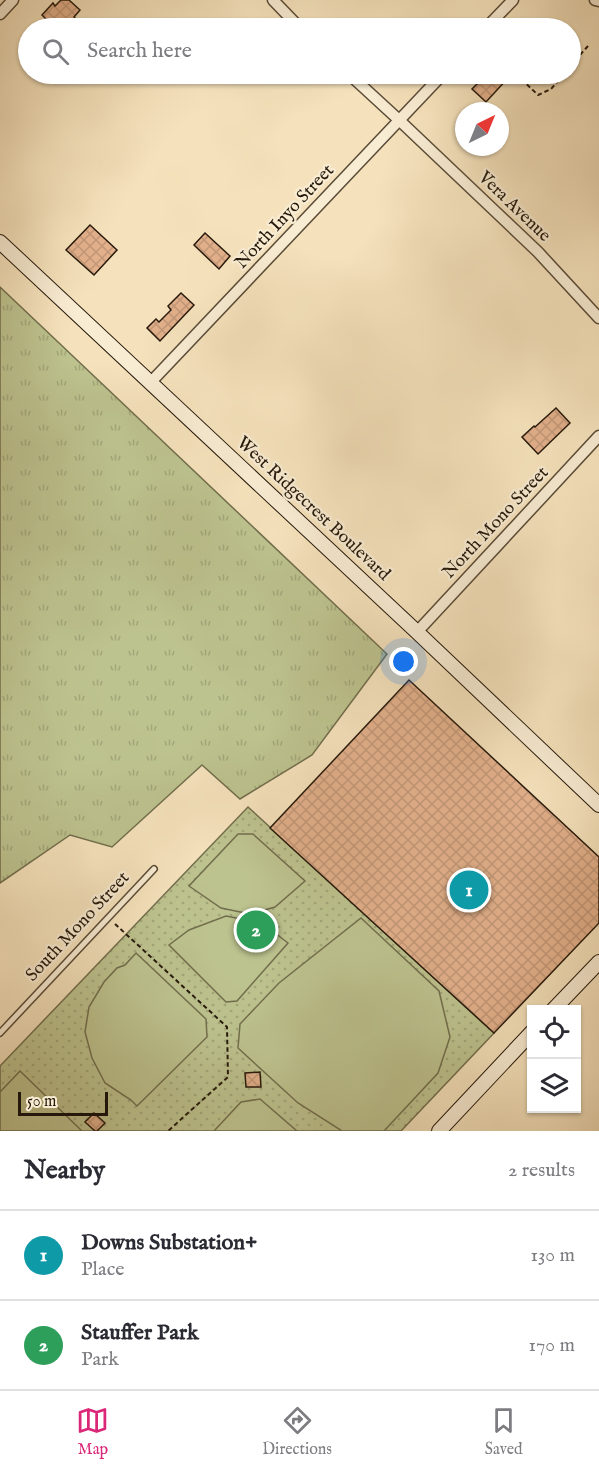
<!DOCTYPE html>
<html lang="en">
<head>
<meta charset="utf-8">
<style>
  :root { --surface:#fff; --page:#f2f2f3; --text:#2b2b33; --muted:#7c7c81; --line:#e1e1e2; --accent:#db2777 }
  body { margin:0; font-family:"IM FELL English",serif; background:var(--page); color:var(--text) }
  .controls { position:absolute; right:18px; bottom:18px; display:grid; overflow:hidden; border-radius:0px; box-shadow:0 2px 4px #0004 }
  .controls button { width:54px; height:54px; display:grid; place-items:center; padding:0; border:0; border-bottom:2px solid var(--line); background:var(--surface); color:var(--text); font:30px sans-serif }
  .compass { position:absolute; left:455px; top:102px; width:54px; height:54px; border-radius:50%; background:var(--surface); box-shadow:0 2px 4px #0004; rotate:43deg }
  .scale { position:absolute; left:18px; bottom:15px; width:90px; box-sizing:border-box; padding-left:6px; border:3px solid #26190b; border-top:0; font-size:16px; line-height:21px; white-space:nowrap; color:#26190b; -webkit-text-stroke:4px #f8ecd3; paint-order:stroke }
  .you { position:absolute; left:404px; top:662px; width:21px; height:21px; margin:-15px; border:4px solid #fff; border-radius:50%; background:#1a73e8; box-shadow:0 0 0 9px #1a73e833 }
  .badge { display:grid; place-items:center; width:39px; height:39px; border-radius:50%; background:var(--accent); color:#fff; font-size:20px; font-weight:700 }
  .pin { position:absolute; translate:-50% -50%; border:3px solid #fff; box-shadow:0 2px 6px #0006 }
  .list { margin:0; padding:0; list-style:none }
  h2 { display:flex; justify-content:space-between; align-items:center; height:78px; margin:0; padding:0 24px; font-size:26px }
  h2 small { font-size:20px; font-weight:400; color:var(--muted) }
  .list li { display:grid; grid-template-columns:39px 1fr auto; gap:18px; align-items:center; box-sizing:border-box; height:90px; padding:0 24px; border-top:2px solid var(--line) }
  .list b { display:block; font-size:22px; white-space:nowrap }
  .list p { margin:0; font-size:20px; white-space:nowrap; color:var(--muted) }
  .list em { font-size:20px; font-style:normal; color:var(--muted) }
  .icon { flex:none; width:33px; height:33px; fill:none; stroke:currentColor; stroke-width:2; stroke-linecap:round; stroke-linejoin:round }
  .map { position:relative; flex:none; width:599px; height:1131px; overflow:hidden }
  .search { position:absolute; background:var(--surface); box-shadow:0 2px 4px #0004; left:18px; right:18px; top:18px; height:66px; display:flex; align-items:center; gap:15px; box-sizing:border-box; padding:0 21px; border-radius:33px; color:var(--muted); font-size:22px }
  .sheet { height:258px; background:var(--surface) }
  nav { display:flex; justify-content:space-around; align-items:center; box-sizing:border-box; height:84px; border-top:2px solid var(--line); background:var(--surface); font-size:16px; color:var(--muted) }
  nav a { display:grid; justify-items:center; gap:3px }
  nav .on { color:var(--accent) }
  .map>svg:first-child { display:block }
  .grass { fill:url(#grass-tufts); stroke:#726e4d; stroke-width:1.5 }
  .park { fill:url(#park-dots); stroke:#726e4d; stroke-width:1.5 }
  .pitch { fill:#bdc38f; stroke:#726e4d; stroke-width:1.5 }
  .building { fill:url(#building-cross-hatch); stroke:#26190b; stroke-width:1.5 }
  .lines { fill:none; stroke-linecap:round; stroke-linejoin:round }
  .lane-casing { stroke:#5a4b37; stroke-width:8 }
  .street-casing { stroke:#5a4b37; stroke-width:13 }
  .secondary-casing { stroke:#26190b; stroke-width:16 }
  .path { stroke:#26190b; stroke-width:2; stroke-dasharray:4.5 3; stroke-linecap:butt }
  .lane { stroke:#f8ecd3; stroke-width:5 }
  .street { stroke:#f8ecd3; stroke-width:10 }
  .secondary { stroke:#f8ecd3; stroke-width:14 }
  .labels { text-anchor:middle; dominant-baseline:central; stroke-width:4.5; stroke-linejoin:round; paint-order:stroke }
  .street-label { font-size:18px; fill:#26190b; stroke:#f8ecd3 }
</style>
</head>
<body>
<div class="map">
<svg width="599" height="1131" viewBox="0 0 599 1131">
  <defs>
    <pattern id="grass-tufts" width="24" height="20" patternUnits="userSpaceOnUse" patternTransform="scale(1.5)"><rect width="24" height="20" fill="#bdc38f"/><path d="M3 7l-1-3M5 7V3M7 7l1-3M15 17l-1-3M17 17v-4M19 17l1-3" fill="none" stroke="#a2a77a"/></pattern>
    <pattern id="park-dots" width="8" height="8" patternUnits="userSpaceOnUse" patternTransform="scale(1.5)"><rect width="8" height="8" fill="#bdc38f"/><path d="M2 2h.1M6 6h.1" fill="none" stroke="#a2a77a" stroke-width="1.8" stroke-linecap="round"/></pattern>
    <pattern id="building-cross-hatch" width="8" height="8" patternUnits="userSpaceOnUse" patternTransform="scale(1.5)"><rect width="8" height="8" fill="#e2b08b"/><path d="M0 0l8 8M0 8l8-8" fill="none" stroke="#c29777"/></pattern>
  </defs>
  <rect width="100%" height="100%" fill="#f5e2bc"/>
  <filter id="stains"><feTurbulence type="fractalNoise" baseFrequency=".00333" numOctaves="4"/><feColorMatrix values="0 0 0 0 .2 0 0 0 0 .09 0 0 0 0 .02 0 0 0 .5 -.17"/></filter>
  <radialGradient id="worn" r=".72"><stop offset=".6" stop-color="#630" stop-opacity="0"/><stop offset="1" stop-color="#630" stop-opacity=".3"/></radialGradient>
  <path class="grass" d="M0,287l387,367 -75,101 -72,44 -38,-34 -90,82 -42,-12 -70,48z"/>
  <path class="park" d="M248,807l246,226 -93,98h-401v-65z"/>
  <g class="pitch">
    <path d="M238,834h15l52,47 -30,26 -25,7 -29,-6 -32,-22z"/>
    <path d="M226,916l36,7 26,20 -51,58 -11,1 -57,-57 20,-15z"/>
    <path d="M361,918l78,73 11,46 -12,36 -54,58h-42l-44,-28 -60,-55 2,-24 39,-41z"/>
    <path d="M136,953l70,66 1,18 -70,69 -6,-6 -26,-17 -13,-25 -7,-26 4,-25 15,-25 13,-14 8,-3z"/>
    <path d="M20,1071l62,60h-82v-39z"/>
    <path d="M260,1099l37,32h-83l27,-29z"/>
  </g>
  <g class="building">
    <path d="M61,0h8l11,10 -6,7 12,11h-14l-10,-9 -8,8 -12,-12 11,-12 2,3z"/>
    <path d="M487,74h17l4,4 -22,24 -14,-13z"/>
    <path d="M90,225l27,25 -23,25 -28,-25z"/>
    <path d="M205,233l25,23 -11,13 -25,-24z"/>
    <path d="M181,293l13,12 -34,36 -13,-13 9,-9 3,3 12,-12 -3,-4z"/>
    <path d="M556,408l14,15 -32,31 -16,-17 12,-11 1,1z"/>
    <path d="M409,680l190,177v66l-105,110 -224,-205z"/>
    <path d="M260,1072l1,15h-15l-1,-14z"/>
    <path d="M94,1113l11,10 -8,8h-2l-10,-9z"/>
  </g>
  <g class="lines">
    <defs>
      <path id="lane" d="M0,1033l154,-164"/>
      <g id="street">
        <path d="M273,0l27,28"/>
        <path d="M595,0l4,1"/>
        <path d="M0,14l13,-14"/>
        <path d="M486,28l27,-28"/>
        <path d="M349,74l50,46 139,132 61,66"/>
        <path d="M150,383l293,-309"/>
        <path d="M417,632l182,-196"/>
      </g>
      <g id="secondary">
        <path d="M0,242l417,390 182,173"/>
        <path d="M553,1010l46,-48"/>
        <path d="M439,1131l93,-99"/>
      </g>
    </defs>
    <use href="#lane" class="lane-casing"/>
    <use href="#street" class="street-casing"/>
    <use href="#secondary" class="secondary-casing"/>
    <g class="path">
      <path d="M570,66l18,-20"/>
      <path d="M516,74l22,21 13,-6 13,-15"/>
      <path d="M115,924l112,103 1,50 -60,54"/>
    </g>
    <use href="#lane" class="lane"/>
    <use href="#street" class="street"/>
    <use href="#secondary" class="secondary"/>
  </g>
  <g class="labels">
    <g class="street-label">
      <text transform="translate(514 207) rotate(44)">Vera Avenue</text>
      <text transform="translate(285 217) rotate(-47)">North Inyo Street</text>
      <text transform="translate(313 509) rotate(43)">West Ridgecrest Boulevard</text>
      <text transform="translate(496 523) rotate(-47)">North Mono Street</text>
      <text transform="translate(78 927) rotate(-47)">South Mono Street</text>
    </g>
  </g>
  <rect width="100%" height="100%" filter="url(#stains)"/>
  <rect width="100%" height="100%" fill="url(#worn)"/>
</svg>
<div class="controls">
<button><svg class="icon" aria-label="locate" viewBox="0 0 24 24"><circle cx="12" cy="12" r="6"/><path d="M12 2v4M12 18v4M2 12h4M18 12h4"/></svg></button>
<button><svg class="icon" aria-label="layers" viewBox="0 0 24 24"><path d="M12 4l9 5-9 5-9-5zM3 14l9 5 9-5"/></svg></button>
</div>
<svg class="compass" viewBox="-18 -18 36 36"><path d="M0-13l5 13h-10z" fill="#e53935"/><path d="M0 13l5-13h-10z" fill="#7c7c81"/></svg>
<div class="scale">50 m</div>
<div class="you"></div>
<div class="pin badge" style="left:469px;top:890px;background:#0f9aa8">1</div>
<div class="pin badge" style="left:256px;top:930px;background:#2e9e5b">2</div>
<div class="search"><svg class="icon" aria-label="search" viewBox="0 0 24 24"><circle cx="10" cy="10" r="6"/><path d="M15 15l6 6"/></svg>Search here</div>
</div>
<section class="sheet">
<h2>Nearby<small>2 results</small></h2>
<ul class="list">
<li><span class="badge" style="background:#0f9aa8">1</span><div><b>Downs Substation+</b><p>Place</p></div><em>130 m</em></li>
<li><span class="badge" style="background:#2e9e5b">2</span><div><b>Stauffer Park</b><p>Park</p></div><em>170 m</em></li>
</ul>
</section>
<nav>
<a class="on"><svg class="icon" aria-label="map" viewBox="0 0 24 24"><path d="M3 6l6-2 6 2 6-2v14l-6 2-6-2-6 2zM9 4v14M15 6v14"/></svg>Map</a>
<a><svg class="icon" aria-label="directions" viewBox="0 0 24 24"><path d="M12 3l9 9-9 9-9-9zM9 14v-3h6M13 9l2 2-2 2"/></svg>Directions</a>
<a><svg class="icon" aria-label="saved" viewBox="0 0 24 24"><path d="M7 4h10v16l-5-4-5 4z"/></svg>Saved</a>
</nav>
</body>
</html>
